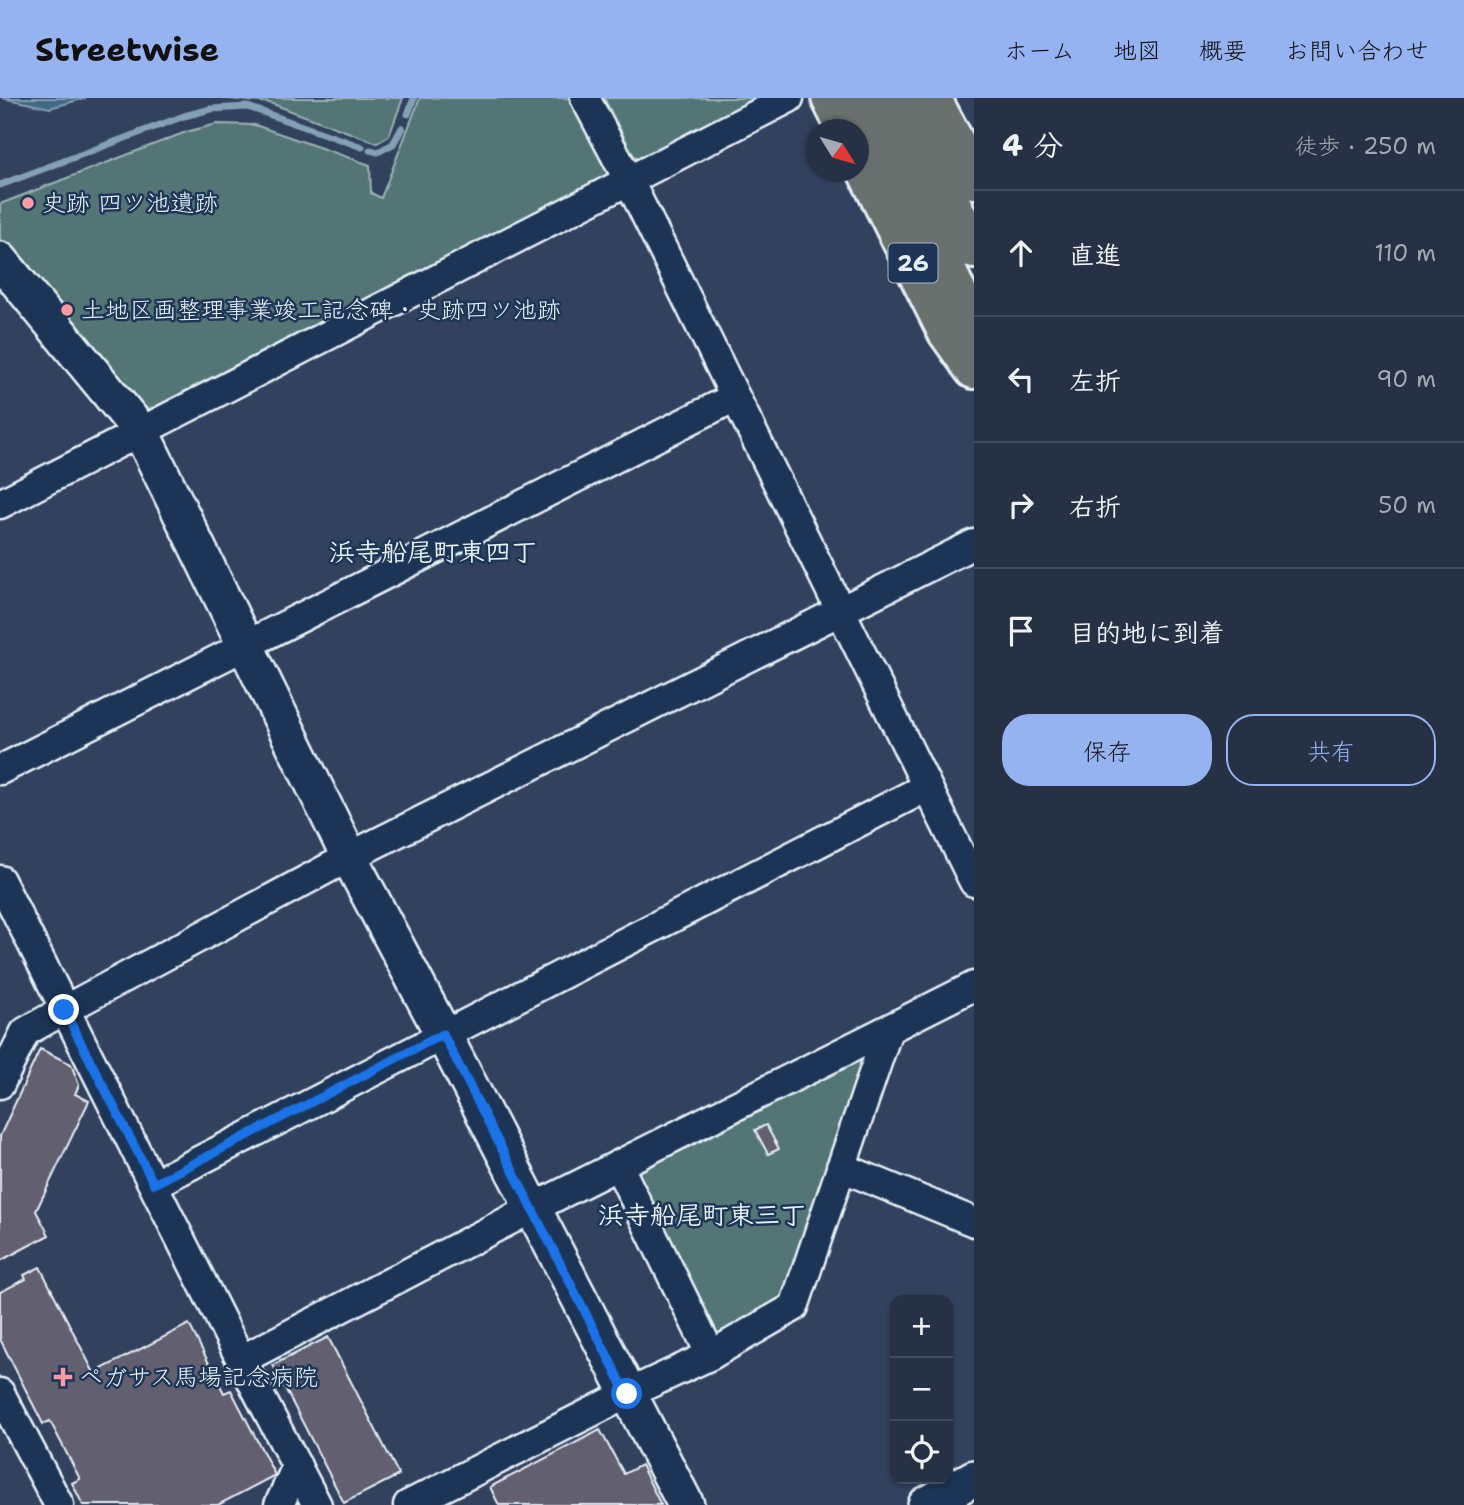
<!DOCTYPE html>
<html lang="ja">
<head>
<meta charset="utf-8">
<style>
  :root { --surface:#263146; --page:#2e394d; --text:#f1f3f6; --muted:#a4a9b3; --line:#424c5f; --accent:#95b2f1 }
  body { margin:0; font-family:"Shantell Sans","Klee One",sans-serif; background:var(--page); color:var(--text) }
  .controls { position:absolute; right:21px; bottom:21px; display:grid; overflow:hidden; border-radius:14px; box-shadow:0 2px 5px #0004 }
  .controls button { width:63px; height:63px; display:grid; place-items:center; padding:0; border:0; border-bottom:2px solid var(--line); background:var(--surface); color:var(--text); font:35px sans-serif }
  .compass { position:absolute; left:806px; top:21px; width:63px; height:63px; border-radius:50%; background:var(--surface); box-shadow:0 2px 5px #0004; rotate:127deg }
  .stop { position:absolute; width:21px; height:21px; margin:-16px; border:5px solid #1a73e8; border-radius:50%; background:#fff }
  .stop.end { background:#1a73e8; border-color:#fff; box-shadow:0 2px 7px #0008 }
  .list { margin:0; padding:0; list-style:none }
  h2 { display:flex; justify-content:space-between; align-items:center; height:91px; margin:0; padding:0 28px; font-size:30px }
  h2 small { font-size:23px; font-weight:400; color:var(--muted) }
  .list li { display:grid; grid-template-columns:46px 1fr auto; gap:21px; align-items:center; box-sizing:border-box; height:126px; padding:0 28px; border-top:2px solid var(--line) }
  .list b { display:block; font-size:26px; white-space:nowrap }
  .list em { font-size:23px; font-style:normal; color:var(--muted) }
  .actions { display:flex; gap:14px; padding:21px 28px }
  .actions a { flex:1; padding:16px 0; border:2px solid var(--accent); border-radius:28px; text-align:center; font-size:24px; color:var(--accent) }
  .actions .main { background:var(--accent); color:#111 }
  .icon { flex:none; width:38px; height:38px; fill:none; stroke:currentColor; stroke-width:2; stroke-linecap:round; stroke-linejoin:round }
  .map { position:relative; flex:none; width:974px; height:1407px; overflow:hidden }
  header { display:flex; align-items:center; gap:42px; box-sizing:border-box; height:98px; padding:0 35px; background:var(--accent); color:#111 }
  header strong { font-size:33px }
  nav { display:flex; gap:38px; margin-inline-start:auto; font-size:24px }
  main { display:flex }
  aside { flex:1; background:var(--surface) }
  .map>svg:first-child { display:block }
  .green { fill:#527575; stroke:#9db3b6; stroke-width:2 }
  .water { fill:#3f6a86; stroke:#83a0b4; stroke-width:2 }
  .lines { fill:none; stroke-linecap:round; stroke-linejoin:round }
  .stream { stroke:#83a0b4; stroke-width:7 }
  .building { fill:#625e6f; stroke:#e8f1f8; stroke-width:2 }
  .minor-casing { stroke:#e8f1f8; stroke-width:33 }
  .tertiary-casing { stroke:#e8f1f8; stroke-width:40 }
  .trunk-casing { stroke:#e8f1f8; stroke-width:44 }
  .minor { stroke:#1d3557; stroke-width:28 }
  .tertiary { stroke:#1d3557; stroke-width:35 }
  .trunk { stroke:#6b706d; stroke-width:38 }
  .route { stroke:#1a73e8; stroke-width:9 }
  .poi-dot { fill:#ff9aa2; stroke:#1d3557; stroke-width:2.5 }
  .labels { text-anchor:middle; dominant-baseline:central; stroke-width:5; stroke-linejoin:round; paint-order:stroke }
  .shield { fill:#1d3557; stroke:#abb9c8; stroke-width:2 }
  .shield-label { font-size:23px; font-weight:bold; fill:#e8f1f8 }
  .poi-label { font-size:24px; fill:#e8f1f8; stroke:#1d3557; text-anchor:start }
  .neighbourhood-label { font-size:26px; font-weight:bold; fill:#e8f1f8; stroke:#1d3557 }
</style>
</head>
<body>
<header>
<strong>Streetwise</strong>
<nav><a>ホーム</a><a>地図</a><a>概要</a><a>お問い合わせ</a></nav>
</header>
<main>
<div class="map">
<svg width="974" height="1407" viewBox="0 0 974 1407">
  <rect width="100%" height="100%" fill="#32415e"/>
  <filter id="ink" filterUnits="userSpaceOnUse"><feTurbulence type="fractalNoise" baseFrequency=".0143" numOctaves="2"/><feDisplacementMap in="SourceGraphic" scale="14" xChannelSelector="R" yChannelSelector="G"/><feConvolveMatrix kernelMatrix="1 2 1 2 8 2 1 2 1" color-interpolation-filters="sRGB"/></filter>
  <g filter="url(#ink)">
    <g class="green">
      <path d="M221,0h182l-14,38 -12,7 -107,-40z"/>
      <path d="M420,0h151l37,72 -5,13 -450,229 -14,-2 -139,-171v-35l186,-72 31,-8 38,1 115,40 1,28 10,5z"/>
      <path d="M604,0h168l-124,63 -14,-5z"/>
      <path d="M857,959l11,10 -80,234 -69,38 -10,-4 -75,-169z"/>
    </g>
    <path class="water" d="M2,0h84l-36,10z"/>
    <g class="lines">
      <g class="stream">
        <path d="M408,16l6,-16"/>
        <path d="M370,52l8,2 15,-8 9,-16"/>
        <path d="M0,87l184,-69 27,-7 37,-2 114,40"/>
      </g>
    </g>
    <g class="building">
      <path d="M40,951l31,15 8,21 -4,9 14,7 -53,110 13,24 -49,26v-125z"/>
      <path d="M766,1027l13,24 -11,5 -13,-24z"/>
      <path d="M40,1169l54,106 95,-49 35,69 7,-3 44,85 -57,30h-135l-11,-22 8,-4 -30,-58 -7,3 -43,-85v-47l26,-13 -2,-4z"/>
      <path d="M328,1239l71,138 -55,28 -71,-138z"/>
      <path d="M600,1332l24,44 17,-9 20,40h-162l-9,-18z"/>
    </g>
    <g class="lines">
      <defs>
        <g id="minor">
          <path d="M585,0l44,83 345,701"/>
          <path d="M0,406l789,-406"/>
          <path d="M0,672l735,-373"/>
          <path d="M0,782l241,480 76,145"/>
          <path d="M0,986l25,-52 39,-22 285,-153 625,-313"/>
          <path d="M618,1067l93,190"/>
          <path d="M841,1069l133,55"/>
          <path d="M154,1086l773,-397"/>
          <path d="M241,1262l290,-151 443,-223"/>
          <path d="M0,1295l59,112"/>
          <path d="M279,1407l18,-39"/>
          <path d="M408,1407l219,-111 84,-39 83,-48 94,-277"/>
        </g>
        <g id="tertiary">
          <path d="M0,162l141,172 208,425 94,177 243,471"/>
          <path d="M926,1407l48,-27"/>
        </g>
        <g id="trunk">
          <path d="M831,0l16,32"/>
          <path d="M861,0l113,229"/>
          <path d="M897,0l77,151"/>
          <path d="M931,0l43,81"/>
          <path d="M858,55l89,178 27,38"/>
        </g>
      </defs>
      <use href="#minor" class="minor-casing"/>
      <use href="#tertiary" class="tertiary-casing"/>
      <use href="#trunk" class="trunk-casing"/>
      <use href="#minor" class="minor"/>
      <use href="#tertiary" class="tertiary"/>
      <use href="#trunk" class="trunk"/>
    </g>
  </g>
  <g class="lines" filter="url(#ink)">
    <path class="route" d="M64,912l90,174 289,-150 184,360"/>
  </g>
  <g class="poi-dot">
    <circle cx="28" cy="105" r="7"/>
    <circle cx="67" cy="212" r="7"/>
    <path d="M59.5 1268.5h7v7h7v7h-7v7h-7v-7h-7v-7h7z"/>
  </g>
  <g class="labels">
    <rect class="shield" x="888.5" y="145.5" width="49" height="39" rx="5"/>
    <g class="shield-label">
      <text x="913" y="165">26</text>
    </g>
    <g class="poi-label">
      <text x="42" y="105">史跡 四ツ池遺跡</text>
      <text x="81" y="212">土地区画整理事業竣工記念碑・史跡四ツ池跡</text>
      <text x="79" y="1279">ペガサス馬場記念病院</text>
    </g>
    <g class="neighbourhood-label">
      <text x="433" y="453">浜寺船尾町東四丁</text>
      <text x="702" y="1116">浜寺船尾町東三丁</text>
    </g>
  </g>
</svg>
<div class="controls">
<button>+</button>
<button>−</button>
<button><svg class="icon" aria-label="locate" viewBox="0 0 24 24"><circle cx="12" cy="12" r="6"/><path d="M12 2v4M12 18v4M2 12h4M18 12h4"/></svg></button>
</div>
<svg class="compass" viewBox="-18 -18 36 36"><path d="M0-13l5 13h-10z" fill="#e53935"/><path d="M0 13l5-13h-10z" fill="#a4a9b3"/></svg>
<div class="stop" style="left:627px;top:1296px"></div>
<div class="stop end" style="left:64px;top:912px"></div>
</div>
<aside>
<h2>4 分<small>徒歩 · 250 m</small></h2>
<ul class="list">
<li><svg class="icon" aria-label="ahead" viewBox="0 0 24 24"><path d="M12 20V5M6 11l6-6 6 6"/></svg><div><b>直進</b></div><em>110 m</em></li>
<li><svg class="icon" aria-label="left" viewBox="0 0 24 24"><path d="M17 20v-9H6M10 6l-5 5 5 5"/></svg><div><b>左折</b></div><em>90 m</em></li>
<li><svg class="icon" aria-label="right" viewBox="0 0 24 24"><path d="M7 20v-9h11M14 6l5 5-5 5"/></svg><div><b>右折</b></div><em>50 m</em></li>
<li><svg class="icon" aria-label="arrive" viewBox="0 0 24 24"><path d="M6 21V4h12l-3 4 3 4H6"/></svg><div><b>目的地に到着</b></div></li>
</ul>
<div class="actions"><a class="main">保存</a><a>共有</a></div>
</aside>
</main>
</body>
</html>
